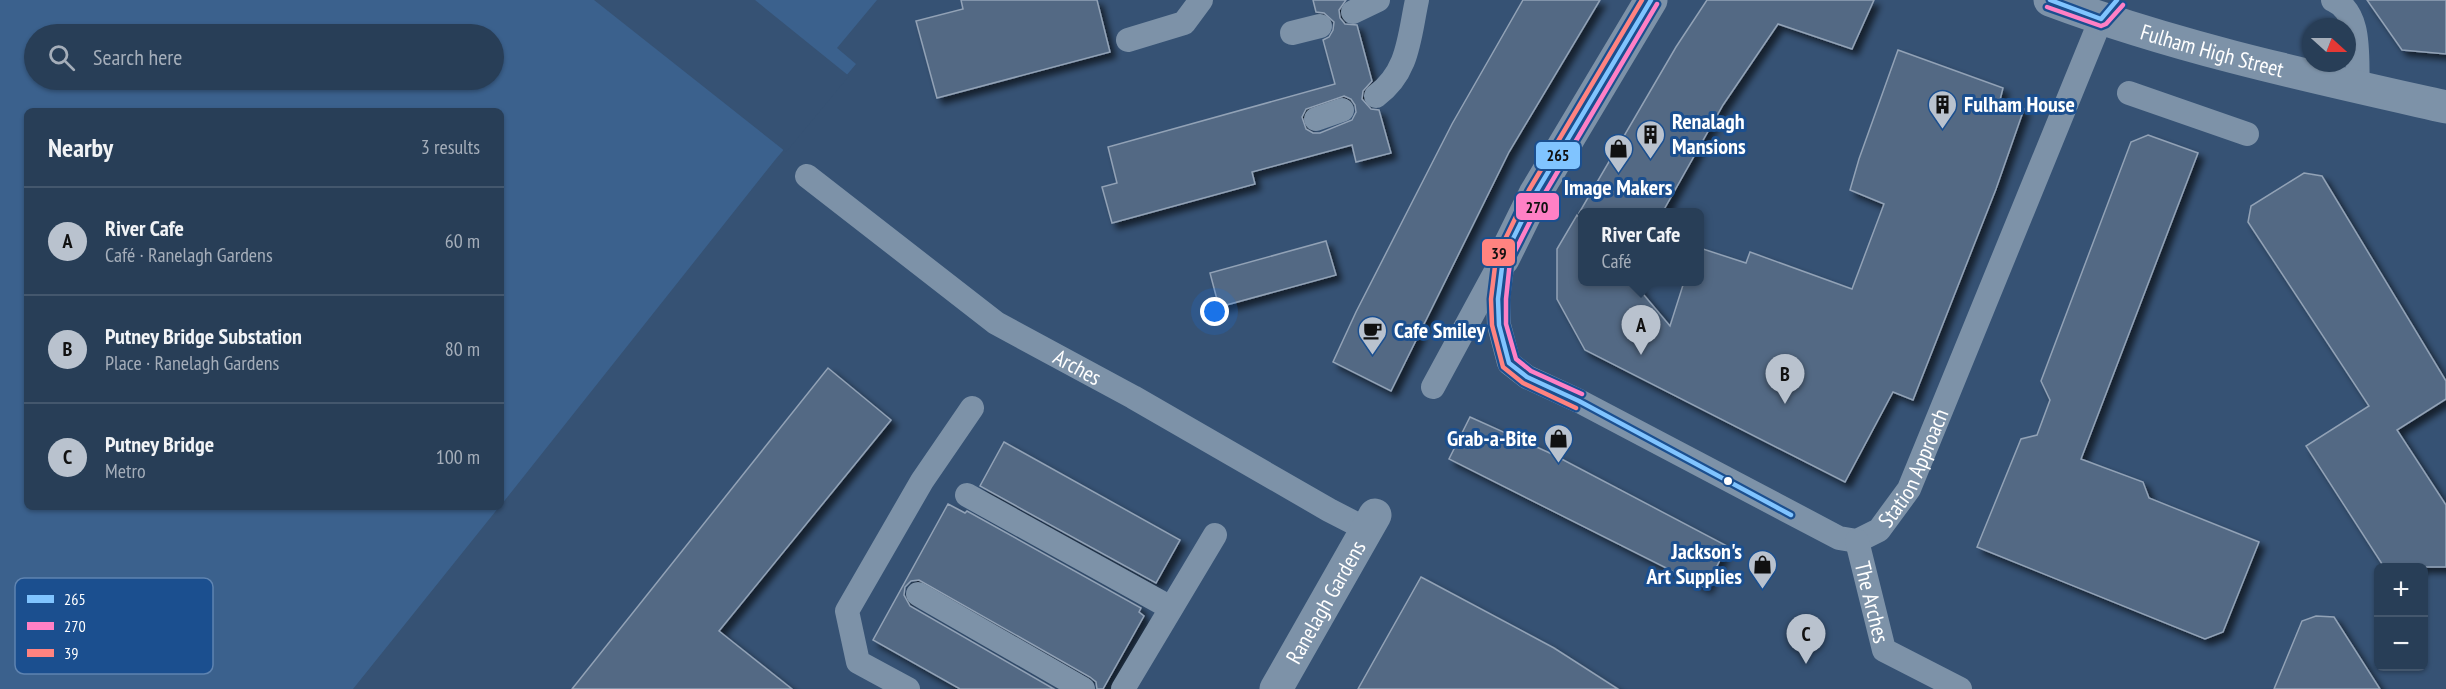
<!DOCTYPE html>
<html lang="en">
<head>
<meta charset="utf-8">
<style>
  :root { --surface:#283e57; --page:#344961; --text:#f1f3f6; --muted:#a5aeba; --line:#44576d; --accent:#b9c2ce }
  body { margin:0; font-family:"PT Sans Narrow",sans-serif; background:var(--page); color:var(--text) }
  .controls { position:absolute; right:18px; bottom:18px; display:grid; overflow:hidden; border-radius:9px; box-shadow:0 2px 4px #0004 }
  .controls button { width:54px; height:54px; display:grid; place-items:center; padding:0; border:0; border-bottom:2px solid var(--line); background:var(--surface); color:var(--text); font:30px sans-serif }
  .compass { position:absolute; left:2302px; top:18px; width:54px; height:54px; border-radius:50%; background:var(--surface); box-shadow:0 2px 4px #0004; rotate:111deg }
  .you { position:absolute; left:1215px; top:312px; width:21px; height:21px; margin:-15px; border:4px solid #fff; border-radius:50%; background:#1a73e8; box-shadow:0 0 0 9px #1a73e833 }
  .badge { display:grid; place-items:center; width:39px; height:39px; border-radius:50%; background:var(--accent); color:#111; font-size:20px; font-weight:700 }
  .pin { position:absolute; translate:-50% -50px; filter:drop-shadow(0 2px 3px #0008) }
  .pin::after { content:''; position:absolute; top:32px; width:21px; height:18px; background:inherit; clip-path:polygon(0 0,100% 0,50% 100%) }
  .popup { position:absolute; left:1578px; top:208px; width:126px; height:78px; box-sizing:border-box; display:grid; place-content:center; border-radius:9px; background:var(--surface); filter:drop-shadow(0 2px 4px #0005); font-size:20px; white-space:nowrap; color:var(--muted) }
  .popup b { font-size:22px; color:var(--text) }
  .popup::after { content:''; position:absolute; left:50%; top:100%; margin-left:-12px; border:12px solid transparent; border-top-color:var(--surface) }
  .list { margin:0; padding:0; list-style:none }
  h2 { display:flex; justify-content:space-between; align-items:center; height:78px; margin:0; padding:0 24px; font-size:26px }
  h2 small { font-size:20px; font-weight:400; color:var(--muted) }
  .list li { display:grid; grid-template-columns:39px 1fr auto; gap:18px; align-items:center; box-sizing:border-box; height:108px; padding:0 24px; border-top:2px solid var(--line) }
  .list b { display:block; font-size:22px; white-space:nowrap }
  .list p { margin:0; font-size:20px; white-space:nowrap; color:var(--muted) }
  .list em { font-size:20px; font-style:normal; color:var(--muted) }
  .icon { flex:none; width:33px; height:33px; fill:none; stroke:currentColor; stroke-width:2; stroke-linecap:round; stroke-linejoin:round }
  .map { position:relative; flex:none; width:2446px; height:689px; overflow:hidden }
  .search { position:absolute; background:var(--surface); box-shadow:0 2px 4px #0004; left:24px; top:24px; width:480px; height:66px; display:flex; align-items:center; gap:15px; box-sizing:border-box; padding:0 21px; border-radius:33px; color:var(--muted); font-size:22px }
  .panel { position:absolute; background:var(--surface); box-shadow:0 2px 4px #0004; left:24px; top:108px; width:480px; height:402px; border-radius:9px }
  .map>svg:first-child { display:block }
  .water { fill:#3b618d; fill-rule:evenodd }
  .pier { fill:#365274 }
  .building { fill:#526984; stroke:#92a2b6; stroke-width:1.5; fill-rule:evenodd; filter:url(#shadow) }
  .lines { fill:none; stroke-linecap:round; stroke-linejoin:round }
  .lane { stroke:#7d92a8; stroke-width:24 }
  .street { stroke:#7d92a8; stroke-width:33 }
  .bus-1-casing { stroke:#1b4f8f; stroke-width:9 }
  .bus-2-casing { stroke:#1b4f8f; stroke-width:9 }
  .bus-3-casing { stroke:#1b4f8f; stroke-width:9 }
  .bus-1 { stroke:#80c4ff; stroke-width:4.5 }
  .bus-2 { stroke:#ff80c5; stroke-width:4.5 }
  .bus-3 { stroke:#ff8380; stroke-width:4.5 }
  .bus-dot { fill:#fff; stroke:#1b4f8f; stroke-width:2 }
  .labels { text-anchor:middle; dominant-baseline:central; stroke-width:6; stroke-linejoin:round; paint-order:stroke }
  .street-label { font-size:22px; fill:#fff; stroke:#1b4f8f }
  .poi-label { font-size:22px; font-weight:bold; fill:#fff; stroke:#1b4f8f; text-anchor:start }
  .key { fill:#1b4f8f; stroke:#5f84b1; stroke-width:1.5 }
  .key-label { font-size:16px; fill:#fff }
  .line-badge { stroke:#1b4f8f; stroke-width:2 }
  .pale-badge-label { font-size:16px; text-anchor:middle; font-weight:bold; fill:#111 }
</style>
</head>
<body>
<div class="map">
<svg width="2446" height="689" viewBox="0 0 2446 689">
  <defs>
    <filter id="shadow"><feDropShadow dx="5.5" dy="5.5" stdDeviation="3" flood-color="#0009"/></filter>
  </defs>
  <rect width="100%" height="100%" fill="#365274"/>
  <path class="water" d="M0,0h877l-40,48 19,16 -81,96 -274,345v-394h-474v396h472l-146,182h-353zM34,34h460v46h-460z"/>
  <path class="pier" d="M594,0h161l94,76 -63,76z"/>
  <g class="building">
    <path d="M961,0h136l13,52 -173,46 -21,-77 47,-12z"/>
    <path d="M1313,0h33l-7,10 1,8 5,6 12,1 15,56 -9,10 -1,8 9,10 8,1 12,43 -35,9 -4,-17 -100,27 3,12 -143,39 -10,-36 15,-4 -9,-36 227,-63 -12,-44 6,-3 4,-7 1,-8 -10,-9 -8,-1zM1344,96l7,3 4,6 1,7 -4,8 -32,13h-7l-7,-4 -4,-12 4,-8z"/>
    <path d="M1523,0h77l-91,152 -118,239 -58,-29 23,-50 96,-188z"/>
    <path d="M1707,0h167l-22,49 -74,-25 -55,81 -61,108h-83l97,-166z"/>
    <path d="M2367,0h79v54l-44,-4z"/>
    <path d="M1898,50l105,38 -3,12 24,9 -28,80 -83,211 -20,-8 -48,90 -260,-132 -28,-51v-50l20,-34 5,6v61h51l37,44 14,-44h16v-34l46,15 4,-11 102,37 32,-85 -34,-14 9,-31z"/>
    <path d="M2148,135l50,18 -117,306 62,23 6,16 110,44 -36,90 -18,7 -228,-92 44,-108 16,-4 13,-35 -9,-19 90,-239z"/>
    <path d="M2304,173l18,3 124,205v18l-49,31 49,75v62h-62l-78,-121 63,-40 -121,-184 3,-16z"/>
    <path d="M1326,241l10,34 -117,32 -9,-34z"/>
    <path d="M828,368l63,52 -172,211 73,58h-220z"/>
    <path d="M1470,417l82,37 175,92 -21,42 -257,-129z"/>
    <path d="M1004,442l176,98 -24,43 -176,-97z"/>
    <path d="M948,504l17,9 2,-2 174,97 -2,4 5,4 -41,73h-6l-1,-7 -6,-5 -171,-97 -8,1 -6,6 -1,8 6,11 144,83h-94l-87,-49z"/>
    <path d="M1421,577l133,71 64,41h-260z"/>
    <path d="M2316,616l18,1 46,72h-106l28,-68z"/>
  </g>
  <g class="lines">
    <g class="lane">
      <path d="M2333,0c30,13 23,60 25,87"/>
      <path d="M1353,12l25,-12"/>
      <path d="M1292,33l28,-7"/>
      <path d="M1128,40l56,-17 17,-23"/>
      <path d="M2129,93l118,41"/>
      <path d="M1376,96c33,-24 33,-59 41,-96"/>
      <path d="M1316,119l26,-9"/>
      <path id="s1" d="M807,176l189,147 137,74 196,113 37,19"/>
      <path id="s2" d="M1503,259l-5,40 1,26 10,38 18,14 52,24 260,137 18,3 22,-11 30,-41 192,-470"/>
      <path d="M1433,387l64,-118"/>
      <path d="M967,495l204,113"/>
      <path id="s3" d="M1857,541l27,109 76,39"/>
      <path d="M918,594l165,95"/>
      <path d="M908,689l-50,-27 -11,-51 75,-130 50,-73"/>
      <path d="M1123,689l92,-154"/>
    </g>
    <g class="street">
      <path id="s4" d="M2050,0c128,48 263,77 396,107"/>
      <path d="M1503,259l32,-65 116,-194"/>
      <path id="s5" d="M1276,689l99,-174"/>
    </g>
    <defs>
      <g id="bus-1">
        <path d="M1651,0l-116,194 -32,65 -5,40 1,26 10,38 18,14 52,24 212,114"/>
        <path d="M2050,0l51,19 16,-19"/>
      </g>
      <g id="bus-2">
        <path d="M2047,7l54,19 5,-2 17,-19"/>
        <path d="M1582,394l-51,-23 -15,-12 -10,-35v-25l4,-38 32,-63 115,-194"/>
      </g>
      <path id="bus-3" d="M1576,408l-53,-25 -20,-16 -11,-42 -1,-26 5,-41 33,-68 113,-190"/>
    </defs>
    <use href="#bus-1" class="bus-1-casing"/>
    <use href="#bus-2" class="bus-2-casing"/>
    <use href="#bus-3" class="bus-3-casing"/>
    <use href="#bus-1" class="bus-1"/>
    <use href="#bus-2" class="bus-2"/>
    <use href="#bus-3" class="bus-3"/>
  </g>
  <defs>
    <symbol id="building-pin" viewBox="-11 -11 22 30"><path d="M0 17L-7.5 6A9.5 9.5 0 1 1 7.5 6Z" fill="#b9c2ce" stroke="#1b4f8f"/><path d="M-4-6H4V6H1V3H-1V6H-4ZM-2.5-4.3h1.7v1.8h-1.7ZM.8-4.3h1.7v1.8H.8ZM-2.5-1h1.7V.8h-1.7ZM.8-1h1.7V.8H.8Z" fill="#111"/></symbol>
    <symbol id="shop-pin" viewBox="-11 -11 22 30"><path d="M0 17L-7.5 6A9.5 9.5 0 1 1 7.5 6Z" fill="#b9c2ce" stroke="#1b4f8f"/><path d="M-5-2.5h2.3a2.7 3.5 0 0 1 5.4 0H5L5.5 6h-11ZM-1.5-2.5h3a1.5 2.3 0 0 0-3 0Z" fill="#111"/></symbol>
    <symbol id="cafe-pin" viewBox="-11 -11 22 30"><path d="M0 17L-7.5 6A9.5 9.5 0 1 1 7.5 6Z" fill="#b9c2ce" stroke="#1b4f8f"/><path d="M-5.5-4.5H6V0H3Q3 3.5 0 3.5H-2.5Q-5.5 3.5-5.5 0ZM3-3.2v2h1.7v-2ZM-6 4.5H4V6H-6Z" fill="#111"/></symbol>
  </defs>
  <g fill-rule="evenodd">
    <use href="#building-pin" x="1926" y="88" width="33" height="45"/>
    <use href="#building-pin" x="1634" y="118" width="33" height="45"/>
    <use href="#shop-pin" x="1602" y="132" width="33" height="45"/>
    <use href="#cafe-pin" x="1356" y="314" width="33" height="45"/>
    <use href="#shop-pin" x="1542" y="422" width="33" height="45"/>
    <use href="#shop-pin" x="1746" y="548" width="33" height="45"/>
  </g>
  <circle class="bus-dot" cx="1728" cy="481" r="5"/>
  <g class="labels">
    <g class="street-label">
      <text stroke="none"><textPath href="#s4" startOffset="170">Fulham High Street</textPath></text>
      <text stroke="none"><textPath href="#s1" startOffset="332">Arches</textPath></text>
      <text stroke="none"><textPath href="#s2" startOffset="594">Station Approach</textPath></text>
      <text stroke="none"><textPath href="#s3" startOffset="63">The Arches</textPath></text>
      <text stroke="none"><textPath href="#s5" startOffset="100">Ranelagh Gardens</textPath></text>
    </g>
    <g class="poi-label">
      <text x="1964" y="104">Fulham House</text>
      <text x="1672" y="121">Renalagh<tspan x="1672" dy="25">Mansions</tspan></text>
      <text x="1618" y="187" text-anchor="middle">Image Makers</text>
      <text x="1394" y="330">Cafe Smiley</text>
      <text x="1537" y="438" text-anchor="end">Grab-a-Bite</text>
      <text x="1742" y="551" text-anchor="end">Jackson's<tspan x="1742" dy="25">Art Supplies</tspan></text>
    </g>
  </g>
  <rect x="15" y="578" width="198" height="96" rx="9" class="key"/>
  <rect x="27" y="595" width="27" height="8" fill="#80c4ff"/>
  <rect x="27" y="622" width="27" height="8" fill="#ff80c5"/>
  <rect x="27" y="649" width="27" height="8" fill="#ff8380"/>
  <g class="key-label">
    <text x="64" y="605">265</text>
    <text x="64" y="632">270</text>
    <text x="64" y="659">39</text>
  </g>
  <g class="line-badge">
    <rect x="1535" y="141" width="46" height="29" rx="6" fill="#80c4ff"/>
    <rect x="1515" y="192" width="45" height="29" rx="6" fill="#ff80c5"/>
    <rect x="1481" y="238" width="35" height="29" rx="6" fill="#ff8380"/>
  </g>
  <g class="pale-badge-label">
    <text x="1558" y="161">265</text>
    <text x="1537" y="213">270</text>
    <text x="1499" y="259">39</text>
  </g>
</svg>
<div class="controls">
<button>+</button>
<button>−</button>
</div>
<svg class="compass" viewBox="-18 -18 36 36"><path d="M0-13l5 13h-10z" fill="#e53935"/><path d="M0 13l5-13h-10z" fill="#a5aeba"/></svg>
<div class="you"></div>
<div class="pin badge" style="left:1641px;top:355px">A</div>
<div class="popup"><b>River Cafe</b>Café</div>
<div class="pin badge" style="left:1785px;top:404px">B</div>
<div class="pin badge" style="left:1806px;top:664px">C</div>
<div class="search"><svg class="icon" aria-label="search" viewBox="0 0 24 24"><circle cx="10" cy="10" r="6"/><path d="M15 15l6 6"/></svg>Search here</div>
<section class="panel">
<h2>Nearby<small>3 results</small></h2>
<ul class="list">
<li><span class="badge">A</span><div><b>River Cafe</b><p>Café · Ranelagh Gardens</p></div><em>60 m</em></li>
<li><span class="badge">B</span><div><b>Putney Bridge Substation</b><p>Place · Ranelagh Gardens</p></div><em>80 m</em></li>
<li><span class="badge">C</span><div><b>Putney Bridge</b><p>Metro</p></div><em>100 m</em></li>
</ul>
</section>
</div>
</body>
</html>
